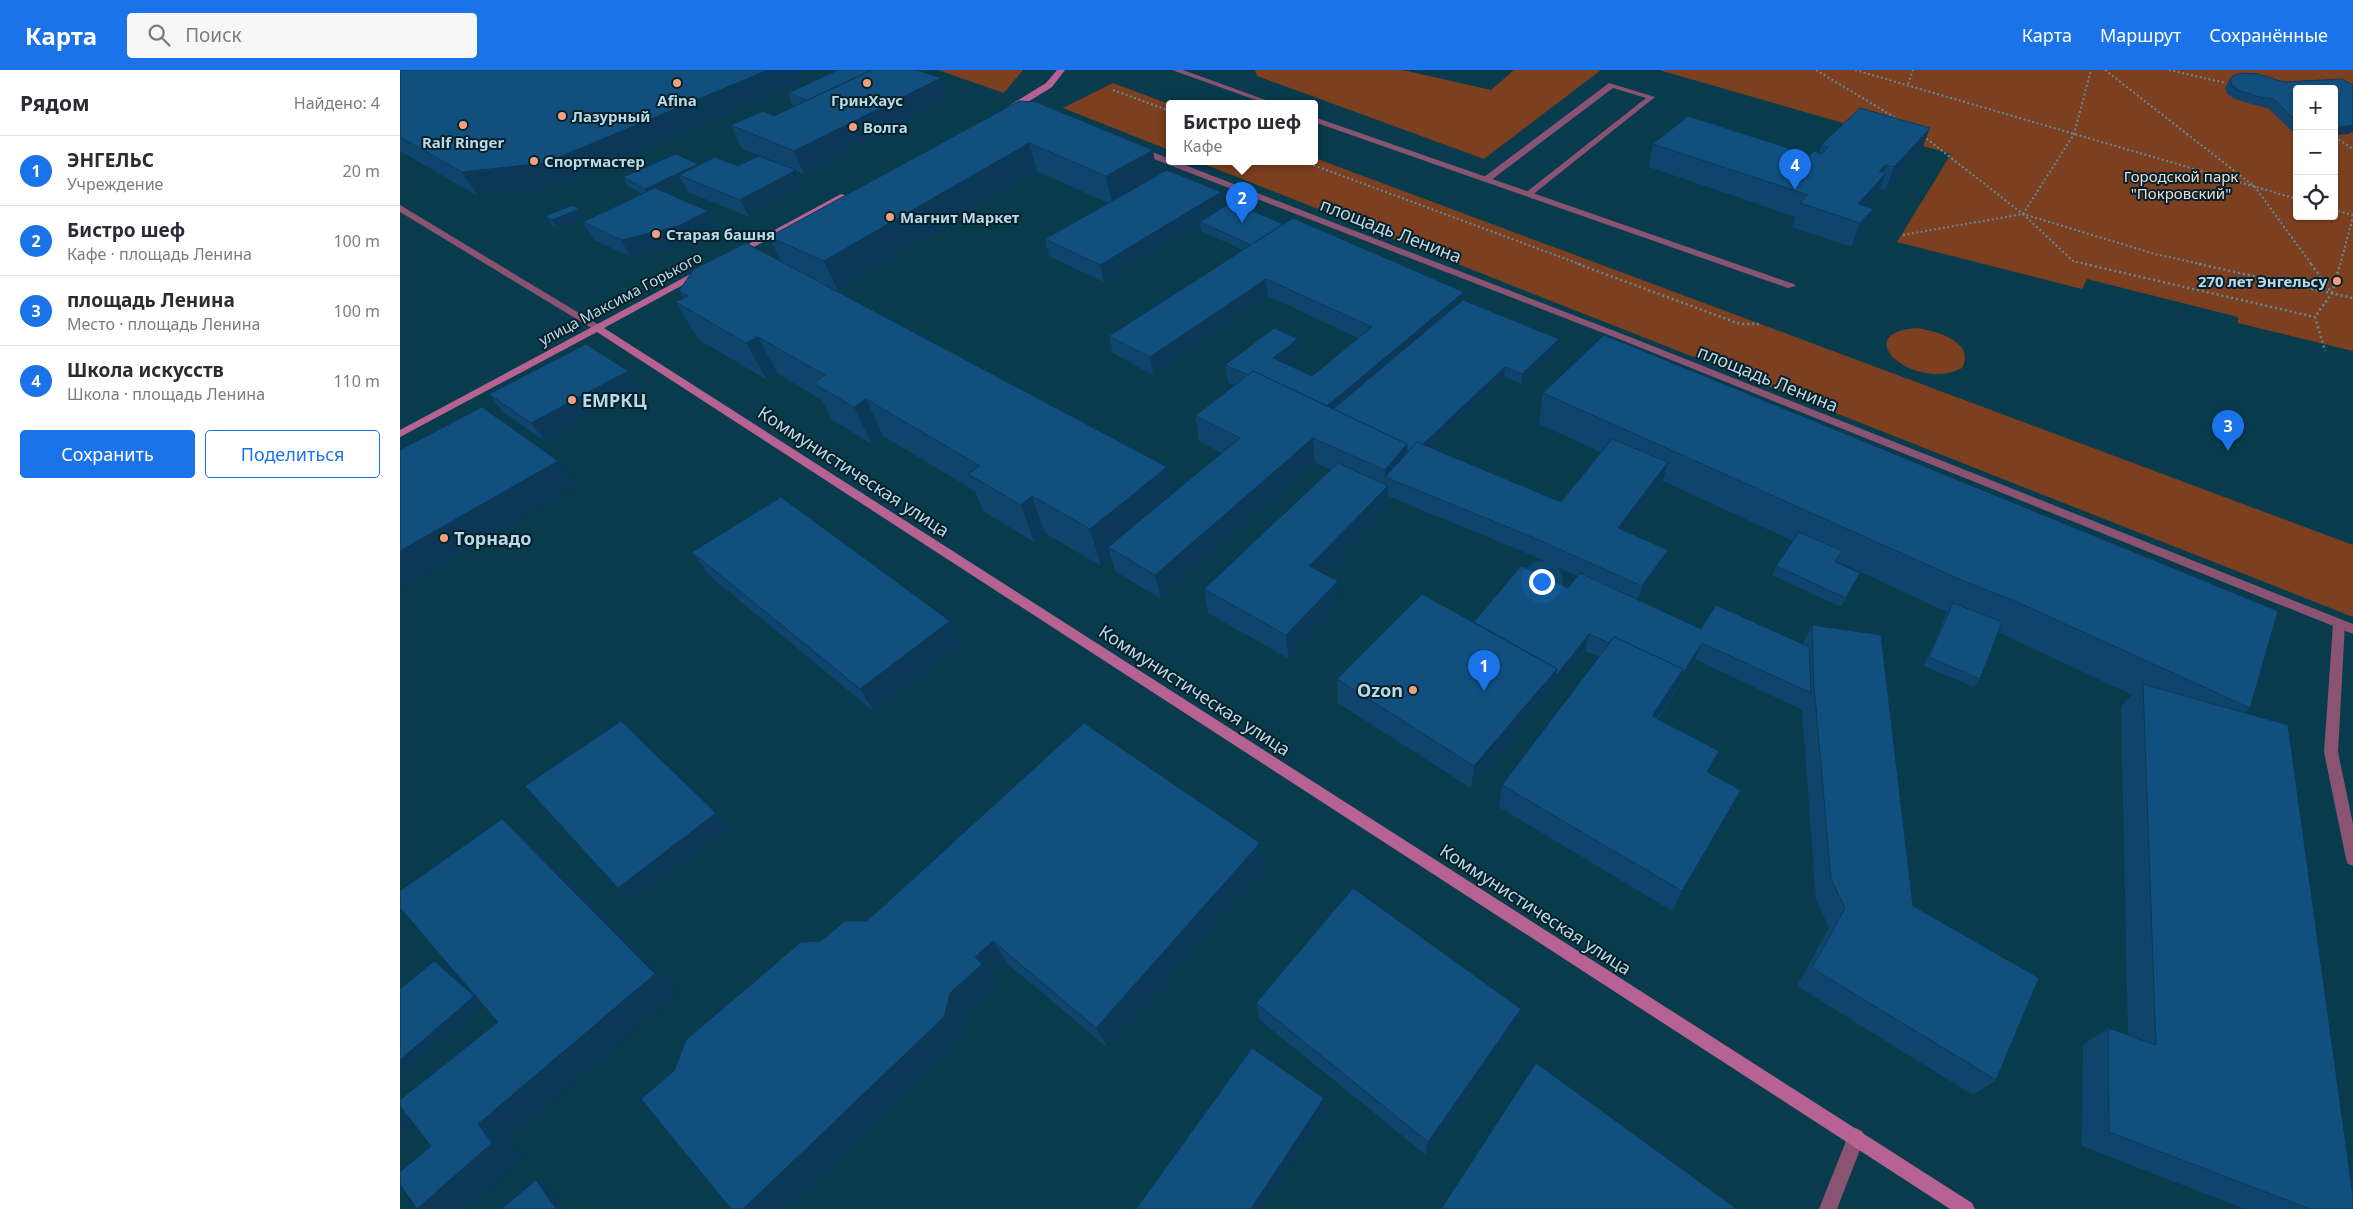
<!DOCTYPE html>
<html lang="ru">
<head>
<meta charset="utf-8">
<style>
  :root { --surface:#fff; --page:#f7f7f7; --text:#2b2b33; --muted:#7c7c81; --line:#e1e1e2; --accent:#1a73e8 }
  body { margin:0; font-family:"Noto Sans",sans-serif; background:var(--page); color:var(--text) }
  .controls { position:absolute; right:15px; top:15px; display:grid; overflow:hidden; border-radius:5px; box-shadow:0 1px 4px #0004 }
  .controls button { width:45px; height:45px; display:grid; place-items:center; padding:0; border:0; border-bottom:1px solid var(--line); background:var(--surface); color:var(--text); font:25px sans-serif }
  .you { position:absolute; left:1141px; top:511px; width:18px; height:18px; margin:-12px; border:4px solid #fff; border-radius:50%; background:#1a73e8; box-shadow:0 0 0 8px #1a73e833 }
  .badge { display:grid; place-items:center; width:32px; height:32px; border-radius:50%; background:var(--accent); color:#fff; font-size:16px; font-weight:700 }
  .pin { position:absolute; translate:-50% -41px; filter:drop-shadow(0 1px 2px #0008) }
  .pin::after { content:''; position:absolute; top:26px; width:18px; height:15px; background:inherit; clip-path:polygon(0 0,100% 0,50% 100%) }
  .popup { position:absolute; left:766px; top:30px; width:152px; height:65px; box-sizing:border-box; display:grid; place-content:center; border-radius:5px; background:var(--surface); filter:drop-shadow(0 1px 4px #0005); font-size:16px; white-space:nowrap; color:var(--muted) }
  .popup b { font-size:19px; color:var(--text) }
  .popup::after { content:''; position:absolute; left:50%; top:100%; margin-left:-10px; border:10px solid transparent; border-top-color:var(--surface) }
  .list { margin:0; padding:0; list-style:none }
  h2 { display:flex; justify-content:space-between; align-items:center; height:65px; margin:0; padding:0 20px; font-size:21px }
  h2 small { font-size:16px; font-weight:400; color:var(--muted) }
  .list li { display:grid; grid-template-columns:32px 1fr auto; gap:15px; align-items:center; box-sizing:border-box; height:70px; padding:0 20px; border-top:1px solid var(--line) }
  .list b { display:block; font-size:19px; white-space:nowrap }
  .list p { margin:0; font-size:16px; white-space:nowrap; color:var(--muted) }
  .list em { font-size:16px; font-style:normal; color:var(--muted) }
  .actions { display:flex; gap:10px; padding:15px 20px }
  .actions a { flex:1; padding:11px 0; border:1px solid var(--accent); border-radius:5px; text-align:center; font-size:18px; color:var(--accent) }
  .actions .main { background:var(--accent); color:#fff }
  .icon { flex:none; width:28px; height:28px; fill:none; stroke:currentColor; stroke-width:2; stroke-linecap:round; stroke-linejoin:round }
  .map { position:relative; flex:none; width:1953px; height:1139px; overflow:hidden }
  header { display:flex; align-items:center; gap:30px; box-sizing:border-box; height:70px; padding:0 25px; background:var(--accent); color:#fff }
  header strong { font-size:24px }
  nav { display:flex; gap:28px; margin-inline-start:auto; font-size:18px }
  .search { width:350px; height:45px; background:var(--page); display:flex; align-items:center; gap:12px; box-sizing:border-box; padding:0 18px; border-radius:5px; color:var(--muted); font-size:19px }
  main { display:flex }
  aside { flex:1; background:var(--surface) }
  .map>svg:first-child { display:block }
  .green { fill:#7c3f1f; fill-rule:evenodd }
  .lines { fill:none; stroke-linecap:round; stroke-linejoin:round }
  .path-far1 { stroke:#628b9a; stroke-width:2; stroke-dasharray:2 2.5; stroke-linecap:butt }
  .path { stroke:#628b9a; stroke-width:2.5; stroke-dasharray:2 3; stroke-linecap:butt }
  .service { fill:#895371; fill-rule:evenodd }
  .pedestrian { fill:#895371; fill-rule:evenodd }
  .minor { fill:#895371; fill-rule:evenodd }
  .secondary { fill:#b66292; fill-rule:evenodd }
  .wall { fill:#0f456c; fill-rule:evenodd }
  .shaded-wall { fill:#0c3858 }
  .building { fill:#11507e; stroke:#0c3858 }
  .poi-dot { fill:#f1a17c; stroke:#06212b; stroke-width:2 }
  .labels { text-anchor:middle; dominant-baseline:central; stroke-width:4; stroke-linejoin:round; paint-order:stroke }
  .far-poi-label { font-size:15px; font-weight:bold; fill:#bad8e5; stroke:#06212b; text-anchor:start }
  .far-park-label { font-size:15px; fill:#f1d9ce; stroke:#06212b }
  .far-street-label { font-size:15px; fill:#bad8e5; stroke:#06212b }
  .street-label { font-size:18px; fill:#bad8e5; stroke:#06212b }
  .poi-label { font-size:18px; font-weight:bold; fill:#bad8e5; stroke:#06212b; text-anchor:start }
</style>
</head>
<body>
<header>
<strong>Карта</strong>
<div class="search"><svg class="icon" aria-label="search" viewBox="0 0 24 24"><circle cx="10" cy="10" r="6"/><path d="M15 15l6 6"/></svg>Поиск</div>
<nav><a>Карта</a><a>Маршрут</a><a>Сохранённые</a></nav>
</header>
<main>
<aside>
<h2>Рядом<small>Найдено: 4</small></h2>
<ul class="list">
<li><span class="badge">1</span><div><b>ЭНГЕЛЬС</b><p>Учреждение</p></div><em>20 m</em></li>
<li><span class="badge">2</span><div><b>Бистро шеф</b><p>Кафе · площадь Ленина</p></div><em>100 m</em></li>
<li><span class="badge">3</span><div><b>площадь Ленина</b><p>Место · площадь Ленина</p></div><em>100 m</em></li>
<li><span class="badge">4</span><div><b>Школа искусств</b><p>Школа · площадь Ленина</p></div><em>110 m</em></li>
</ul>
<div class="actions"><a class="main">Сохранить</a><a>Поделиться</a></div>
</aside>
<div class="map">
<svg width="1953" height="1139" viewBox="0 0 1953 1139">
  <rect width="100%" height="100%" fill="#083c4d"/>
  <g class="green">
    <path d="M538,0h85l-19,23z"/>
    <path d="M855,0h148l88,20 23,-20h87l-117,89 -227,-83z"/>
    <path d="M1259,0h694v281l-115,-28v-6l-151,-38 -5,10 -185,-47 54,-88zM1897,19h37v127h-37z"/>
    <path d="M713,13l56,21v46l-106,-42z"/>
    <path d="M915,88l1038,387v72l-1154,-455h115z"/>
    <path d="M1517,258c19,3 59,14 45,40 -47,25 -116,-35 -45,-40z"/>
  </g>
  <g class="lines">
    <g class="path-far1">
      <path d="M1416,0l83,50"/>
      <path d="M1455,0l442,129"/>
      <path d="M1705,0l150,117 57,78"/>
      <path d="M1769,0l57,13"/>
      <path d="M1508,14l5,-14"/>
      <path d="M713,20l57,21"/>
      <path d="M1523,66l100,78 132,40 50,11"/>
      <path d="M1935,67l18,12"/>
      <path d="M905,92l277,103"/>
      <path d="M1934,140l19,5"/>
      <path d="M1623,144l50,47 17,4"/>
      <path d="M1503,165l120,-21 51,-80 17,-64"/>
      <path d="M1940,195l13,-48"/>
    </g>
    <g class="path">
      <path d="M1178,194l162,60h19"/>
      <path d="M1685,194l230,53"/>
      <path d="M1799,194l154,34"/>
      <path d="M1911,194l21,29 -17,24 10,34"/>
      <path d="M1932,223l8,-29"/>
    </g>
    <g class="service">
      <path d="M1209,13l46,14 -124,99 -7,-2 122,-96 -33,-10 -123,93h-6v-4z"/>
      <path d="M1456,1058l6,3 3,6 -28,72h-18l31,-78z"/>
    </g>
    <path class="pedestrian" d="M1939,549l6,5 -7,128 15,72v42l-5,-2 -2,-5 -22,-107 9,-128z"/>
    <g class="minor">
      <path d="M772,0h11l94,34h-10z"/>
      <path d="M914,47l480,167 2,2 -8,2 -474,-166z"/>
      <path d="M736,78h6l28,11v3h7l453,175 723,287v10l-729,-293 -488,-189z"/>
      <path d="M0,135l199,120 2,2 -2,2h-6l-193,-117z"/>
    </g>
    <g class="secondary">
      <path d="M657,0h8l-13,17 -39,24h-6v-4l39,-24z"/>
      <path d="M441,124l7,2 -109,59 -7,-2z"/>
      <path d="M300,199l3,1v4l-99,54 1368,875 3,6h-25l-1353,-877 -197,105v-7z"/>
    </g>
  </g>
  <g class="wall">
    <path d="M0,0l405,11 -245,105 -82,10 -78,-45z"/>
    <path d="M1830,9l123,6v46l-4,3 -52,-45v47l-29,-28 -14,-3 -21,-7 -6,-5 -2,-5z"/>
    <path d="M388,23l160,8 -144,73 -7,-3 7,16 -55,30 -61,-25 -5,-10 -20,9 54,37 -29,15 -57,14 -37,-17 -11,-18 59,-28 -14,-8 -5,-9 75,-13 1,1 39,1 33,-6 -29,-11 -11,-24 43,-9 19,-9z"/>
    <path d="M619,31l138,74 64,17 1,16 61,16 181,68 -1,8 95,48 -37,36 -17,-8 -75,71 132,55 40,-50 -62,-28 4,-31 61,-58 646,373 -6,5 109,496h-108l-163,-63 1,-101 25,-17 20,7 -7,-328 11,-12 -134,-63 -18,47 -6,8 -50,-21 23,-54 -110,-51 -1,1 24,11 -19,34 -69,-32 4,-9 17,-25 -130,-60 -38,50 43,19 -5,17 -24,34 62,28 102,15 9,-19 101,281 83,174 -23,15 -176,-109 32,-58 -13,-29 -14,-189 -107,-51 -37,60 51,55 21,38 -58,99 -173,-104 3,-22 97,-128 -14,-6 -33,42 -81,95 -133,-85 -1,-24 137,-57 94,-34 9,-12 -48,-22 -141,-58v15l-62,63 13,31 -50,54 -81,-46 -4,-24 127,-119 -16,-8 -154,137 -46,-28 -4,-14 -10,9 -56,-33 -11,9 -51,-31 -8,-20 -92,-55 -11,8 -40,-24 -10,-20 -44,-26 -11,6 -69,-41 -22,-37 8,-4 -5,-7 102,-29 -12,-25zM637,101l71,32 -63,36 4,17 55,26 96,-59 1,8 42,19 -134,86 4,17 40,22 115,-79 90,42 -46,38 -24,-11 11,-9 -74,9 3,17 6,4 -39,30 4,25 23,12 -50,41 -347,-209 13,6z"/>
    <path d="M1253,74l157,11 9,-2 2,-8 100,6 -36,40 -5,-2 -3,8 -9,10 -5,26 -12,14 -59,-20 4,-10 -147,-50z"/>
    <path d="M146,146l39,2 -27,11 -6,-4z"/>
    <path d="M240,318l-95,53 -42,-29 -14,-18z"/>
    <path d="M292,482l269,93 -87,67 -164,-136z"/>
    <path d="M860,773l4,26 -156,179 -100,-84 -15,14 6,8 -31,28 -5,23 -176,172h-56l-57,-138 147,-130 46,-20z"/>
    <path d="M856,933l265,6 -5,17 -90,129 -166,-135z"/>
  </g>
  <g class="shaded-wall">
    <path d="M368,0h42l-5,11 -245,105 -82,10 -16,-24z"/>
    <path d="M541,8l7,23 -144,73 -10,-23z"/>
    <path d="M1953,55v6l-4,3 -15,1v-7z"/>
    <path d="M1530,58l-9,23 -36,40 9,-24z"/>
    <path d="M629,73l8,28 -199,120 -14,-30z"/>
    <path d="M753,80l5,28 -46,27 -6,-29z"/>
    <path d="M298,94l5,9 -24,2 4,7 -33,15 -5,-8z"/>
    <path d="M1486,95l-7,16 7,-8 -9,24 -22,24 3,-17 21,-33z"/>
    <path d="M396,100l8,17 -55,30 -9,-17z"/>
    <path d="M821,122l2,17 -23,13v1l-96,59 -4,-17z"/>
    <path d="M179,139l6,9 -27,11 -6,-9z"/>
    <path d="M1473,139l-10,24 -12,14 9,-24z"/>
    <path d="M308,141l9,17 -29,15 -57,14 -10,-17z"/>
    <path d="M866,209l2,17 -115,79 -3,-18z"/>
    <path d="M1064,222l-1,17 -133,113 -8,-12z"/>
    <path d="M358,267l20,37 -11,6 -21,-37z"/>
    <path d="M898,269l1,17 -24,20 -2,-18z"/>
    <path d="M1159,269l-1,9 -37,36 1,-10z"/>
    <path d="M1105,297l-1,9 -98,93 -21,8v-7l22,-26z"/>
    <path d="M228,301l12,17 -95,53 -14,-18z"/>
    <path d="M466,329l17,37 -11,8 -18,-37z"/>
    <path d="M913,368l2,24 -154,137 -6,-24z"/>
    <path d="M158,391l20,25 -178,104v-39z"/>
    <path d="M1268,392l-5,18 -49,66 4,-18z"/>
    <path d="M767,397l8,37 -67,43 3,10 -10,9 -11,-37z"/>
    <path d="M988,416v25l-77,79 -2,-24z"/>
    <path d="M632,426l13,37 -11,9 -13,-37z"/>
    <path d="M1268,480l-5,17 -26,37 5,-18z"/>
    <path d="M938,511l1,24 -50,54 -3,-24z"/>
    <path d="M550,551l11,24 -87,67 -14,-23z"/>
    <path d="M1189,564l-4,17 -33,42 -81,95 3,-22 83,-97z"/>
    <path d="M1302,573l-7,16 -51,80 8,-23z"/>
    <path d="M1319,681l-10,23 -2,-2z"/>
    <path d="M1341,720l-11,22 -58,99 10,-20z"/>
    <path d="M316,743l15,15 -96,74 -17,-14z"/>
    <path d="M102,749l27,21 151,152 -169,146 15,19 -60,52h-49l61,-85 177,-150z"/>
    <path d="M860,773l4,26 -156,179 -12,-20z"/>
    <path d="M593,871l15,23 -15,14 6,8 -31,28 -5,23 -176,172h-44l207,-216 25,-36z"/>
    <path d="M34,891l12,7 39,35 -85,75v-18z"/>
    <path d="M1121,939l-5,17 -90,129 2,-13z"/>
    <path d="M924,1028l2,15 -63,96h-12z"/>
    <path d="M0,1041l10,10 -10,9z"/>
    <path d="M136,1110l12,4 17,25h-9z"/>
  </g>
  <g class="building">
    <path d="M0,0h368l-223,93 -83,9 -62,-35z"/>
    <path d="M438,0h34l-65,30 -19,-7z"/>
    <path d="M472,0h45l24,8 -147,73 -63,-26 32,-14 11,5z"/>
    <path d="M1844,3l14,1 26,8 58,-3 11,6v40l-19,3v-39h-37v33l-23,-23 -15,-2 -21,-7 -6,-5 -2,-6 4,-4z"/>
    <path d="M619,31l17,1 117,48 -47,26 -77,-33 -205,118 -55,-24z"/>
    <path d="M1460,38l70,20 -36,39 -8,-2 -7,6 7,2 -28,31 15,5 -13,14 -60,-20 8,-8 -155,-51 35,-28 122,39 4,-4 8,3 6,-7 -7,-2z"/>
    <path d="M276,84l22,10 -53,25 -22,-12z"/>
    <path d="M359,86l37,14 -56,30 -61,-25 36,-18 23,9z"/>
    <path d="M767,100l54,22 -121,73 -55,-26z"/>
    <path d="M255,118l53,23 -30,15 -57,14 -38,-18z"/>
    <path d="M832,132l51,22 -32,21 -51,-23z"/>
    <path d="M172,135l7,4 -27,11 -6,-4z"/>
    <path d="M893,148l171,74 -137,114 -74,-35 -5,4 -23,-10 49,-37 24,11 -25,19 39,18 60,-49 -106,-48 -116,78 -41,-21z"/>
    <path d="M346,173l421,224 -77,62 -58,-33 -11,9 -53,-31 12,-8 -114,-67 -12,8 -41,-24 12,-8 -67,-38 -12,6 -70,-41 12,-6 -9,-5 15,-22z"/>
    <path d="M1063,230l96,39 -37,35 -17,-7 -82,77 -6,-2 -10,11v-9l-74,-35z"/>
    <path d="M1204,265l674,276 -28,97 -233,-106 -51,-20 -423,-189z"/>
    <path d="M186,274l42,27 -97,52 -42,-29z"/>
    <path d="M853,301l154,73 -22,26 -72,-32 -158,137 -47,-28 132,-109 -45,-22z"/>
    <path d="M82,337l76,54 -158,90v-101z"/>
    <path d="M1212,369l56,23 -50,66 50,22 -26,36 -110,-49 -147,-60 32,-35 144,60z"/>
    <path d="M938,393l50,23 -79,80 29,15 -52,54 -82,-46z"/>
    <path d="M381,427l169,124 -90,68 -168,-137z"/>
    <path d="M1399,462l43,19 -7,11 25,11 -14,25 -70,-32z"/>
    <path d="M1121,496l47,22 12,-15 121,56 15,-24 93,42 2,46 -109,-50 -21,33 2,-7 -69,-32 -5,6 -20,-9 -33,42 1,-7 -83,-47z"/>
    <path d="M1022,524l135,75 -83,97 -137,-87z"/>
    <path d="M1553,533l49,19 -22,57 -51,-22z"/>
    <path d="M1412,555l69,10 32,271 126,72 -43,102 -184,-112 33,-60 -14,-29 -17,-193z"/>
    <path d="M1214,567l69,32 -31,47 67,35 -12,21 34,18 -59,101 -180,-106z"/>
    <path d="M1743,614l145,41 65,471v13h-43l-201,-77 -1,-104 48,17z"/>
    <path d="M221,651l95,92 -98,75 -93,-102z"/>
    <path d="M684,653l176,120 -164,185 -103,-87 -18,16 7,7 -32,29 -6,24 -201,192h-12l-90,-110 33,-28 12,-31 115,-98 20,-1 24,-20h22z"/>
    <path d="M102,749l153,155 -177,150 14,19 -75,66 -17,-25v-12l31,-26 -31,-40v-6l98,-78 -98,-114v-17z"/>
    <path d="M953,818l168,121 -93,133 -172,-139z"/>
    <path d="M34,891l40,35 -74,64v-71z"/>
    <path d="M852,978l72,50 -73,111h-115z"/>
    <path d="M1136,993l201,146h-296z"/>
    <path d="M136,1110l20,29h-55z"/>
  </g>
  <g class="poi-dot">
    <circle cx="277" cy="13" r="5"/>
    <circle cx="467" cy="13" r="5"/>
    <circle cx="162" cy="46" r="5"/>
    <circle cx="63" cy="55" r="5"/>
    <circle cx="453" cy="57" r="5"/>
    <circle cx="134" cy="91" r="5"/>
    <circle cx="490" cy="147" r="5"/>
    <circle cx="256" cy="164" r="5"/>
    <circle cx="1937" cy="211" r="5"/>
    <circle cx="172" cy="330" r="5"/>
    <circle cx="44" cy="468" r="5"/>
    <circle cx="1013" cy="620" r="5"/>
  </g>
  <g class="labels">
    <g class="far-poi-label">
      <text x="277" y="30" text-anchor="middle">Afina</text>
      <text x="467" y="30" text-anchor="middle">ГринХаус</text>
      <text x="172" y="46">Лазурный</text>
      <text x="463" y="57">Волга</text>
      <text x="63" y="72" text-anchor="middle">Ralf Ringer</text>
      <text x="144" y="91">Спортмастер</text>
      <text x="500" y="147">Магнит Маркет</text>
      <text x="266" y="164">Старая башня</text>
      <text x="1927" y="211" text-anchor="end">270 лет Энгельсу</text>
    </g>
    <g class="far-park-label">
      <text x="1781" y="106">Городской парк<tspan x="1781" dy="17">"Покровский"</tspan></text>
    </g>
    <g class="far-street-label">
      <text transform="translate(220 228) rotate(-28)">улица Максима Горького</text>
    </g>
    <g class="street-label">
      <text transform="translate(991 160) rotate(21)">площадь Ленина</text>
      <text transform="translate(1368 308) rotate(22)">площадь Ленина</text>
      <text transform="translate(454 401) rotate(33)">Коммунистическая улица</text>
      <text transform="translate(795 620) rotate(33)">Коммунистическая улица</text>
      <text transform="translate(1136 839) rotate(33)">Коммунистическая улица</text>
    </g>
    <g class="poi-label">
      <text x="182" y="330">ЕМРКЦ</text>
      <text x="54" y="468">Торнадо</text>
      <text x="1003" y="620" text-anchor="end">Ozon</text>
    </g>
  </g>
</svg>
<div class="controls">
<button>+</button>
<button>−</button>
<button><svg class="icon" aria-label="locate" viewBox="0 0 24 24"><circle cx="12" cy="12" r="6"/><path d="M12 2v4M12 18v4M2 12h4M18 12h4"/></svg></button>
</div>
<div class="you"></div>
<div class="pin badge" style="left:1084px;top:621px">1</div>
<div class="pin badge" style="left:842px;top:153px">2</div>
<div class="popup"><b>Бистро шеф</b>Кафе</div>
<div class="pin badge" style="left:1828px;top:381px">3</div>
<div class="pin badge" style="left:1395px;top:120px">4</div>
</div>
</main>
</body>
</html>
